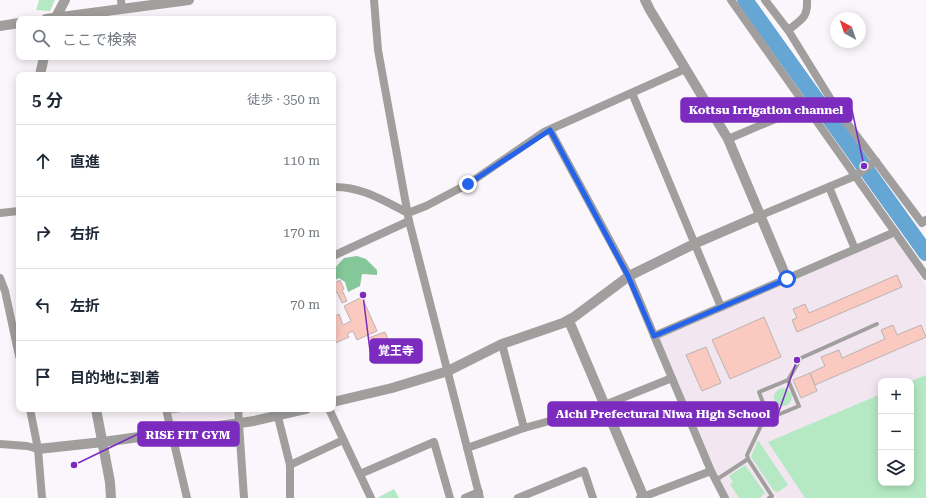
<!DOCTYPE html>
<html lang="ja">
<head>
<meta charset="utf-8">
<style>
  :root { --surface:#fff; --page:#f2f2f3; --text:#1f2937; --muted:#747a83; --line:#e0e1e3 }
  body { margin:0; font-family:"Roboto Serif","Noto Sans JP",serif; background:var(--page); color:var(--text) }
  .controls { position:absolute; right:12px; bottom:12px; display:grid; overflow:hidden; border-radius:8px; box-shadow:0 2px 10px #0003 }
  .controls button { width:36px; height:36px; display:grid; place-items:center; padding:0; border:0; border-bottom:1px solid var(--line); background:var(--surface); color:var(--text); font:20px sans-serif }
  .compass { position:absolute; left:830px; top:12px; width:36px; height:36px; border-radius:50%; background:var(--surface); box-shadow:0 2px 10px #0003; rotate:320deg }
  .stop { position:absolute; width:12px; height:12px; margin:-9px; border:3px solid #2563eb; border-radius:50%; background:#fff }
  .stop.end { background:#2563eb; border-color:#fff; box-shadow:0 1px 4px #0008 }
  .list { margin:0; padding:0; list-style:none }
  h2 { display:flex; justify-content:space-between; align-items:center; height:52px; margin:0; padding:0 16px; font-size:17px }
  h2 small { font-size:13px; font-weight:400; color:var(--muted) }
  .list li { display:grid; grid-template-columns:26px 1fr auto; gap:12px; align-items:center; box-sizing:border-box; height:72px; padding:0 16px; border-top:1px solid var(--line) }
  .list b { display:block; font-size:15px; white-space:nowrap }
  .list em { font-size:13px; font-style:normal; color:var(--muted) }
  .icon { flex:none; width:22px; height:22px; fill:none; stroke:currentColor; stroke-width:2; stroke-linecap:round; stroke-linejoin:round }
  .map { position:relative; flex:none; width:926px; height:498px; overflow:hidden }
  .search { position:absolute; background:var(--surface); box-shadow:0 2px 10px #0003; left:16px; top:16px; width:320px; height:44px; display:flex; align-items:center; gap:10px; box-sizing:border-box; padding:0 14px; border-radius:8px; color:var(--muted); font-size:15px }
  .panel { position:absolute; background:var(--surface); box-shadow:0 2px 10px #0003; left:16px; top:72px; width:320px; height:340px; border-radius:8px }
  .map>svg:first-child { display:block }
  .built { fill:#f2e6f1; fill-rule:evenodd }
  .green { fill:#b5e9c3 }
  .forest { fill:#84c798 }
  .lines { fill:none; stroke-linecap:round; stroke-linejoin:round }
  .river { stroke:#65a6d4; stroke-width:16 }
  .building { fill:#fac9c0; stroke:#bbb3b2 }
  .service { stroke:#a19f9d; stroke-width:4 }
  .minor { stroke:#a19f9d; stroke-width:8 }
  .tertiary { stroke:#a19f9d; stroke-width:10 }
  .route { stroke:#2563eb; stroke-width:5 }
  .leader { fill:none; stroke:#7b2cbf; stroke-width:1.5 }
  .callout-dot { fill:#7b2cbf; stroke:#fbf6fb; stroke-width:1.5 }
  .callout { fill:#7b2cbf; stroke:#7b2cbf; stroke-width:1.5 }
  .callout-label { font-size:12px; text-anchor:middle; font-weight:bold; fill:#fff }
</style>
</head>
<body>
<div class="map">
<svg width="926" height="498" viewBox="0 0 926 498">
  <rect width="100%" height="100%" fill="#fbf6fb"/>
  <g class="built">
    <path d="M890,237h5l31,48v213h-197l-18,-35 -52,-124 1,-2zM881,381h30v102h-30z"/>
    <path d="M166,409h67v9l-60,8z"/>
  </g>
  <g class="green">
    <path d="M39,0h16l-5,11 -14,-1z"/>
    <path d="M926,375v123h-121l-37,-56 113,-48v89h30v-102z"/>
    <circle cx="783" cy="397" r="9"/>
    <path d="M758,440l30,45 -10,7 -4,-1 -23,-34z"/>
    <path d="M745,465l20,28 -5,5h-21l-9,-14 3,-2 -4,-6z"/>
    <path d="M394,489l5,9h-22z"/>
  </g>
  <path class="forest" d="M357,256l9,3 11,11v5l-15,-1 -2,12 -12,6 -3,-10 -6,-4 -6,3v-11l11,-12z"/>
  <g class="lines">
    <path class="river" d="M745,0l181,253"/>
  </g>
  <g class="building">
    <path d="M897,275l5,12 -105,45 -5,-12 5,-2 -4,-9 12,-5 4,9z"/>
    <path d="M340,280l4,9 -2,1 5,11 -5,2 -5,-11 -4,2v-10z"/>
    <path d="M362,297l15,34 -20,9 -4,-9 -6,3 2,3 -16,7v-27l6,-3 4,11 8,-4 -7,-15z"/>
    <path d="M764,317l17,40 -51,22 -18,-39z"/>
    <path d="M893,325l4,10 24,-10 5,12 -111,48 -5,-12 15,-7 -4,-9 18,-7 3,8 43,-19 -4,-9z"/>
    <path d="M385,332l6,15 -17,6 -6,-15z"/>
    <path d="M706,347l15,36 -19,8 -16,-36z"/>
    <path d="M810,373l7,18 -16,7 -8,-18z"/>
    <path d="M170,409h15l1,2 -15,2z"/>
  </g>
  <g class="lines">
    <g class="service">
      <path d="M788,380l13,-22 76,-34"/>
      <path d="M748,459l-1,-4 20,-42 -8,-21 29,-12 11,26 -24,10 -8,-3"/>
      <path d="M716,480l32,-21 24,37 -3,2"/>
    </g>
    <g class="minor">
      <path d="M121,0l1,9"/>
      <path d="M374,0l4,50 31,171 71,277"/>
      <path d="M731,0l195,276"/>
      <path d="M765,0l23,30"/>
      <path d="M807,0c1,18 -6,20 -19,30l50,81 84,112 4,-3"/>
      <path d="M632,93l89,214"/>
      <path d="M550,130l79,146 82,195 14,27"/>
      <path d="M728,139l78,-33"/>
      <path d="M333,187c28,-1 51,14 75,26l18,-7 42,-22 76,-52 141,-63"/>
      <path d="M829,187l26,62"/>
      <path d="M0,213l19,-2"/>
      <path d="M759,216l96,-40 21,-15"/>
      <path d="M333,256l76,-35"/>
      <path d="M0,278l5,13 14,65"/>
      <path d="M654,336l241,-104"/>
      <path d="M502,344l22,84"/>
      <path d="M30,409l8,40 4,49"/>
      <path d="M166,409l21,89"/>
      <path d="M238,409l6,89"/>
      <path d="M329,409l42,89"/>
      <path d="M278,417l12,48v33"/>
      <path d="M0,444l27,2 11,3"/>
      <path d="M467,448l57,-20 73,-20 75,-30"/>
      <path d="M290,465l53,-25"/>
      <path d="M360,474l74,-32 16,56"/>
      <path d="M465,498l14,-6"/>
      <path d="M518,498l66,-27 9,27"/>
      <path d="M640,498l71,-27"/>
    </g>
    <g class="tertiary">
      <path d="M645,0l5,10 78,129 59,140"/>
      <path d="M46,19l143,-19"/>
      <path d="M55,19l10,-19"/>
      <path d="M0,26l19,-3"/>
      <path d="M40,75l4,-18"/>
      <path d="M569,321l75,177"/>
      <path d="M333,402l59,-14 56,-17 54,-27 61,-21 11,-6 55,-41 65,-32 65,-28"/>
      <path d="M96,409l14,73 1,16"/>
      <path d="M38,449l65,-7 151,-21 52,-12"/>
    </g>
  </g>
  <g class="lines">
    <path class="route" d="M468,184l82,-54 78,146 26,60 133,-57"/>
  </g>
  <path class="leader" d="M864 166L852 110M363 295L370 351M797 360L778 414M74 465L138 434"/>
  <g class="callout-dot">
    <circle cx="864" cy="166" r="4"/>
    <circle cx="363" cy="295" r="4"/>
    <circle cx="797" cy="360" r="4"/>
    <circle cx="74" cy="465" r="4"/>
  </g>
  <g class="callout">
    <rect x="681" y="98" width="171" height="24" rx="4"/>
    <rect x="370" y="339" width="52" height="24" rx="4"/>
    <rect x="548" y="402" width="230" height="24" rx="4"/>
    <rect x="138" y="422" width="101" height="24" rx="4"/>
  </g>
  <g class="callout-label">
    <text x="766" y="114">Kottsu Irrigation channel</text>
    <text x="396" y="355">覚王寺</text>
    <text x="663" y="418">Aichi Prefectural Niwa High School</text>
    <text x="188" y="439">RISE FIT GYM</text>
  </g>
</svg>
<div class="controls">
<button>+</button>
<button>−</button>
<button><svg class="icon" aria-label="layers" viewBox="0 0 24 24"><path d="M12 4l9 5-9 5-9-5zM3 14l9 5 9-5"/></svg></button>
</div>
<svg class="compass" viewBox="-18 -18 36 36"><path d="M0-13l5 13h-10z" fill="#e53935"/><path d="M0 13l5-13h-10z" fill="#747a83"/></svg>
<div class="stop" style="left:787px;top:279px"></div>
<div class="stop end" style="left:468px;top:184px"></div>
<div class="search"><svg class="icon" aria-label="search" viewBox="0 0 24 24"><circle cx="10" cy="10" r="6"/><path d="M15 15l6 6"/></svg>ここで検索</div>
<section class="panel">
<h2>5 分<small>徒歩 · 350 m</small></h2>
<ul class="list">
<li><svg class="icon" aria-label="ahead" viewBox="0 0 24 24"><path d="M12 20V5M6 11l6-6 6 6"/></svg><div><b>直進</b></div><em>110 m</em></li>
<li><svg class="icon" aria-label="right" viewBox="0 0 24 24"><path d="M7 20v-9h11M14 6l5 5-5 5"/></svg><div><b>右折</b></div><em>170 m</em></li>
<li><svg class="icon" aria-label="left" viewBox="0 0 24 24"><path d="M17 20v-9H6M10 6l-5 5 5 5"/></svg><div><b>左折</b></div><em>70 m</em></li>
<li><svg class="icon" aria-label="arrive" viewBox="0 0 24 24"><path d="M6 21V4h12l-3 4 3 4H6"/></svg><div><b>目的地に到着</b></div></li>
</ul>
</section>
</div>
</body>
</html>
